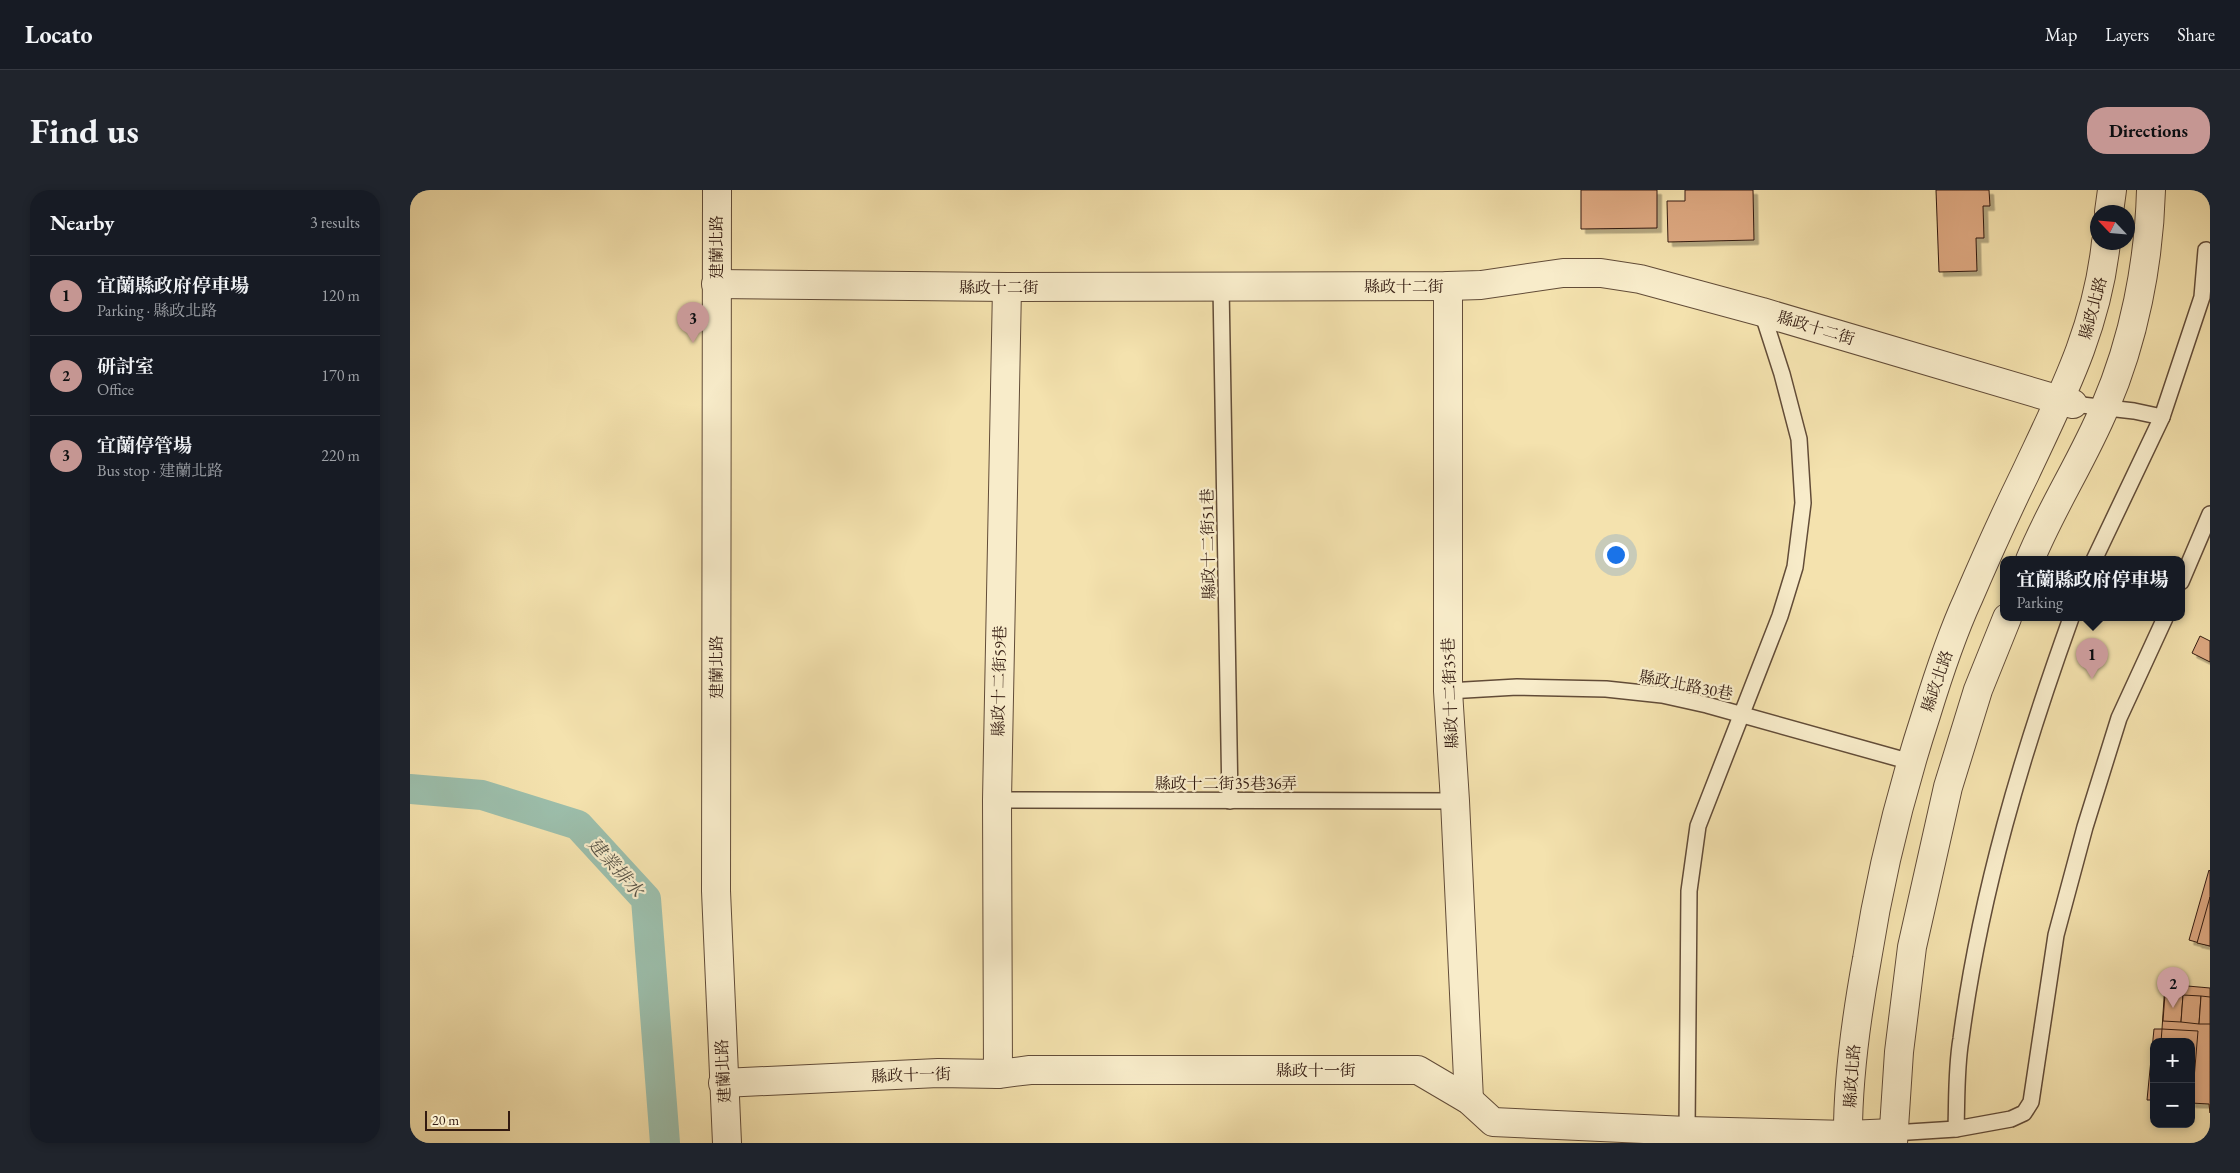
<!DOCTYPE html>
<html lang="en">
<head>
<meta charset="utf-8">
<style>
  :root { --surface:#171b24; --page:#20242c; --text:#f1f3f6; --muted:#9ea1a6; --line:#363941; --accent:#c59692 }
  body { margin:0; font-family:"EB Garamond","Noto Serif TC",serif; background:var(--page); color:var(--text) }
  .controls { position:absolute; right:15px; bottom:15px; display:grid; overflow:hidden; border-radius:10px; box-shadow:0 2px 8px #0003 }
  .controls button { width:45px; height:45px; display:grid; place-items:center; padding:0; border:0; border-bottom:1px solid var(--line); background:var(--surface); color:var(--text); font:25px sans-serif }
  .compass { position:absolute; left:1680px; top:15px; width:45px; height:45px; border-radius:50%; background:var(--surface); box-shadow:0 2px 8px #0003; rotate:296deg }
  .scale { position:absolute; left:15px; bottom:12px; width:85px; box-sizing:border-box; padding-left:5px; border:2px solid #321a10; border-top:0; font-size:14px; line-height:18px; white-space:nowrap; color:#321a10; -webkit-text-stroke:4px #f8ecca; paint-order:stroke }
  .you { position:absolute; left:1205px; top:364px; width:18px; height:18px; margin:-12px; border:4px solid #fff; border-radius:50%; background:#1a73e8; box-shadow:0 0 0 8px #1a73e833 }
  .badge { display:grid; place-items:center; width:32px; height:32px; border-radius:50%; background:var(--accent); color:#111; font-size:16px; font-weight:700 }
  .pin { position:absolute; translate:-50% -41px; filter:drop-shadow(0 1px 2px #0008) }
  .pin::after { content:''; position:absolute; top:26px; width:18px; height:15px; background:inherit; clip-path:polygon(0 0,100% 0,50% 100%) }
  .popup { position:absolute; left:1590px; top:366px; width:185px; height:65px; box-sizing:border-box; display:grid; place-content:center; border-radius:10px; background:var(--surface); filter:drop-shadow(0 1px 4px #0005); font-size:16px; white-space:nowrap; color:var(--muted) }
  .popup b { font-size:19px; color:var(--text) }
  .popup::after { content:''; position:absolute; left:50%; top:100%; margin-left:-10px; border:10px solid transparent; border-top-color:var(--surface) }
  .list { margin:0; padding:0; list-style:none }
  h2 { display:flex; justify-content:space-between; align-items:center; height:65px; margin:0; padding:0 20px; font-size:21px }
  h2 small { font-size:16px; font-weight:400; color:var(--muted) }
  .list li { display:grid; grid-template-columns:32px 1fr auto; gap:15px; align-items:center; box-sizing:border-box; height:80px; padding:0 20px; border-top:1px solid var(--line) }
  .list b { display:block; font-size:19px; white-space:nowrap }
  .list p { margin:0; font-size:16px; white-space:nowrap; color:var(--muted) }
  .list em { font-size:16px; font-style:normal; color:var(--muted) }
  .map { position:relative; flex:none; width:1800px; height:953px; overflow:hidden; border-radius:20px }
  header { display:flex; align-items:center; gap:30px; box-sizing:border-box; height:70px; padding:0 25px; background:var(--surface); border-bottom:1px solid var(--line) }
  header strong { font-size:24px }
  nav { display:flex; gap:28px; margin-inline-start:auto; font-size:18px }
  .intro { display:flex; align-items:center; justify-content:space-between; box-sizing:border-box; height:120px; padding:0 30px }
  h1 { margin:0; font-size:35px }
  .button { padding:12px 22px; border-radius:20px; background:var(--accent); color:#111; font-size:18px; font-weight:700 }
  main { display:flex; gap:30px; padding:0 30px }
  aside { flex:1; background:var(--surface); border-radius:20px; box-shadow:0 2px 8px #0003 }
  .map>svg:first-child { display:block }
  .lines { fill:none; stroke-linecap:round; stroke-linejoin:round }
  .canal { stroke:#9cbeab; stroke-width:30 }
  .building { fill:#dea982; stroke:#321a10; filter:url(#shadow) }
  .service-casing { stroke:#624c38; stroke-width:18 }
  .minor-casing { stroke:#624c38; stroke-width:30 }
  .tertiary-casing { stroke:#624c38; stroke-width:30 }
  .service { stroke:#f8ecca; stroke-width:15 }
  .minor { stroke:#f8ecca; stroke-width:28 }
  .tertiary { stroke:#f8ecca; stroke-width:28 }
  .labels { text-anchor:middle; dominant-baseline:central; stroke-width:4.5; stroke-linejoin:round; paint-order:stroke }
  .street-label { font-size:16px; fill:#321a10; stroke:#f8ecca }
  .water-label { font-size:18px; font-style:italic; fill:#575346; stroke:#f8ecca }
</style>
</head>
<body>
<header>
<strong>Locato</strong>
<nav><a>Map</a><a>Layers</a><a>Share</a></nav>
</header>
<div class="intro"><h1>Find us</h1><a class="button">Directions</a></div>
<main>
<aside>
<h2>Nearby<small>3 results</small></h2>
<ul class="list">
<li><span class="badge">1</span><div><b>宜蘭縣政府停車場</b><p>Parking · 縣政北路</p></div><em>120 m</em></li>
<li><span class="badge">2</span><div><b>研討室</b><p>Office</p></div><em>170 m</em></li>
<li><span class="badge">3</span><div><b>宜蘭停管場</b><p>Bus stop · 建蘭北路</p></div><em>220 m</em></li>
</ul>
</aside>
<div class="map">
<svg width="1800" height="953" viewBox="0 0 1800 953">
  <defs>
    <filter id="shadow"><feDropShadow dx="4.5" dy="4.5" stdDeviation="0" flood-color="#0004"/></filter>
  </defs>
  <rect width="100%" height="100%" fill="#f4e2ae"/>
  <filter id="stains"><feTurbulence type="fractalNoise" baseFrequency=".004" numOctaves="4"/><feColorMatrix values="0 0 0 0 .2 0 0 0 0 .09 0 0 0 0 .02 0 0 0 .5 -.17"/></filter>
  <radialGradient id="worn" r=".72"><stop offset=".6" stop-color="#630" stop-opacity="0"/><stop offset="1" stop-color="#630" stop-opacity=".3"/></radialGradient>
  <g class="lines">
    <path class="canal" d="M0,599l72,6 96,30 68,74 19,244"/>
  </g>
  <g class="building">
    <path d="M1171,0h76v38l-76,1z"/>
    <path d="M1275,0h68l1,50 -86,2 -1,-41h18z"/>
    <path d="M1526,0h53l1,16h-7l1,32h-8l1,33 -38,1z"/>
    <path d="M1790,446l10,5v21l-18,-9z"/>
    <path d="M1799,680l1,1v75l-21,-6z"/>
    <path d="M1800,707v49l-13,-3z"/>
    <path d="M1755,794l45,4v125l-1,-9 -18,-1v-61h-37v58h-7l7,-71h8z"/>
    <path d="M1755,804l18,1 -2,27 -18,-1z"/>
    <path d="M1773,805l18,1 -2,28 -18,-2z"/>
    <path d="M1791,806l9,1v27h-11z"/>
    <path d="M1752,839l36,2 -6,72 -1,-61h-30z"/>
  </g>
  <g class="lines">
    <defs>
      <g id="service">
        <path d="M811,96l9,515"/>
        <path d="M1663,214l61,7 28,6"/>
        <path d="M1684,370l68,-143 40,-120 4,-47"/>
        <path d="M1771,392l29,-68"/>
        <path d="M1038,501l69,-4 89,2 56,6 45,10 204,57"/>
        <path d="M587,610l458,1"/>
        <path d="M1546,939c1,-30 0,-61 5,-90 19,-145 61,-285 110,-421"/>
        <path d="M1277,941l2,-240 9,-65 82,-210 15,-49 8,-64 -4,-64 -17,-65 -20,-62"/>
        <path d="M1483,943l63,-4 55,-10 13,-6 7,-11 25,-167 29,-108 34,-109 46,-100"/>
      </g>
      <g id="minor">
        <path d="M307,0l-1,701 11,252"/>
        <path d="M306,94l291,3 441,-1 33,-1 82,-12h38l39,6 122,33 311,92"/>
        <path d="M1038,96v405l7,110 14,299"/>
        <path d="M588,884l-1,-274 10,-513"/>
        <path d="M313,893l215,-10 60,1 32,-4h388l51,30 24,22 194,9 161,4 45,-2"/>
      </g>
      <g id="tertiary">
        <path d="M1699,22l3,-22"/>
        <path d="M1620,370c21,-52 53,-100 75,-153 29,-67 44,-144 46,-217"/>
        <path d="M1438,953c-1,-61 8,-124 19,-184 13,-83 33,-164 59,-244 12,-39 25,-79 42,-116 18,-42 37,-84 57,-125 36,-77 72,-145 81,-232"/>
        <path d="M1483,953l6,-91 13,-105 36,-160 30,-97 29,-72"/>
      </g>
    </defs>
    <use href="#service" class="service-casing"/>
    <use href="#minor" class="minor-casing"/>
    <use href="#tertiary" class="tertiary-casing"/>
    <use href="#service" class="service"/>
    <use href="#minor" class="minor"/>
    <use href="#tertiary" class="tertiary"/>
  </g>
  <g class="labels">
    <g class="street-label">
      <text transform="translate(306 57) rotate(-90)">建蘭北路</text>
      <text x="994" y="96">縣政十二街</text>
      <text x="589" y="97">縣政十二街</text>
      <text transform="translate(1683 118) rotate(-75)">縣政北路</text>
      <text transform="translate(1406 138) rotate(17)">縣政十二街</text>
      <text transform="translate(798 354) rotate(-91)">縣政十二街51巷</text>
      <text transform="translate(306 477) rotate(-90)">建蘭北路</text>
      <text transform="translate(589 491) rotate(-89)">縣政十二街59巷</text>
      <text transform="translate(1527 491) rotate(-71)">縣政北路</text>
      <text transform="translate(1276 495) rotate(11)">縣政北路30巷</text>
      <text transform="translate(1040 503) rotate(-92)">縣政十二街35巷</text>
      <text x="816" y="593">縣政十二街35巷36弄</text>
      <text x="906" y="880">縣政十一街</text>
      <text transform="translate(313 881) rotate(-93)">建蘭北路</text>
      <text transform="translate(501 885) rotate(-2)">縣政十一街</text>
      <text transform="translate(1442 886) rotate(-86)">縣政北路</text>
    </g>
    <g class="water-label">
      <text transform="translate(206 677) rotate(48)">建業排水</text>
    </g>
  </g>
  <rect width="100%" height="100%" filter="url(#stains)"/>
  <rect width="100%" height="100%" fill="url(#worn)"/>
</svg>
<div class="controls">
<button>+</button>
<button>−</button>
</div>
<svg class="compass" viewBox="-18 -18 36 36"><path d="M0-13l5 13h-10z" fill="#e53935"/><path d="M0 13l5-13h-10z" fill="#9ea1a6"/></svg>
<div class="scale">20 m</div>
<div class="you"></div>
<div class="pin badge" style="left:1682px;top:489px">1</div>
<div class="popup"><b>宜蘭縣政府停車場</b>Parking</div>
<div class="pin badge" style="left:1763px;top:818px">2</div>
<div class="pin badge" style="left:283px;top:153px">3</div>
</div>
</main>
</body>
</html>
